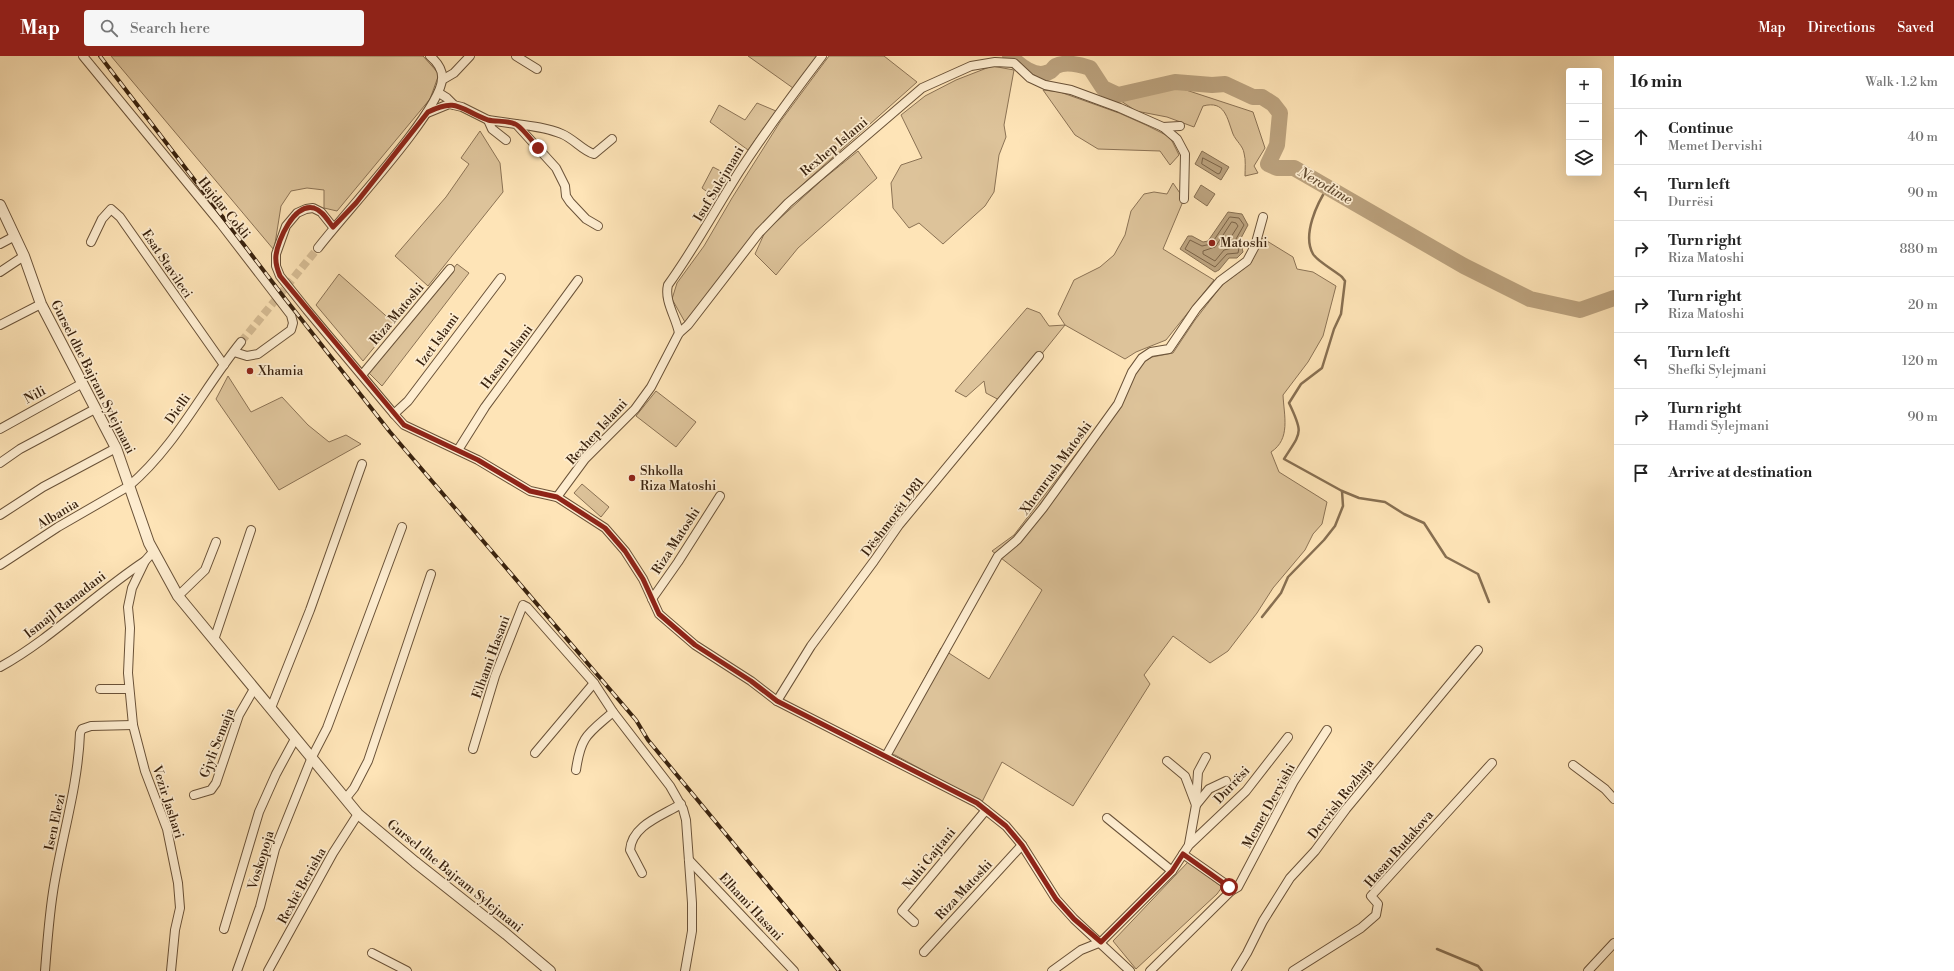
<!DOCTYPE html>
<html lang="en">
<head>
<meta charset="utf-8">
<style>
  :root { --surface:#fff; --page:#f6f6f6; --text:#222; --muted:#767676; --line:#e0e0e0; --accent:#8f2418 }
  body { margin:0; font-family:"Libre Bodoni",serif; background:var(--page); color:var(--text) }
  .controls { position:absolute; right:12px; top:12px; display:grid; overflow:hidden; border-radius:4px; box-shadow:0 4px 16px #0002 }
  .controls button { width:36px; height:36px; display:grid; place-items:center; padding:0; border:0; border-bottom:1px solid var(--line); background:var(--surface); color:var(--text); font:20px sans-serif }
  .stop { position:absolute; width:12px; height:12px; margin:-9px; border:3px solid #8f2418; border-radius:50%; background:#fff }
  .stop.end { background:#8f2418; border-color:#fff; box-shadow:0 1px 4px #0008 }
  .list { margin:0; padding:0; list-style:none }
  h2 { display:flex; justify-content:space-between; align-items:center; height:52px; margin:0; padding:0 16px; font-size:17px }
  h2 small { font-size:13px; font-weight:400; color:var(--muted) }
  .list li { display:grid; grid-template-columns:26px 1fr auto; gap:12px; align-items:center; box-sizing:border-box; height:56px; padding:0 16px; border-top:1px solid var(--line) }
  .list b { display:block; font-size:15px; white-space:nowrap }
  .list p { margin:0; font-size:13px; white-space:nowrap; color:var(--muted) }
  .list em { font-size:13px; font-style:normal; color:var(--muted) }
  .icon { flex:none; width:22px; height:22px; fill:none; stroke:currentColor; stroke-width:2; stroke-linecap:round; stroke-linejoin:round }
  .map { position:relative; flex:none; width:1614px; height:915px; overflow:hidden }
  header { display:flex; align-items:center; gap:24px; box-sizing:border-box; height:56px; padding:0 20px; background:var(--accent); color:#fff }
  header strong { font-size:19px }
  nav { display:flex; gap:22px; margin-inline-start:auto; font-size:14px }
  .search { width:280px; height:36px; background:var(--page); display:flex; align-items:center; gap:10px; box-sizing:border-box; padding:0 14px; border-radius:4px; color:var(--muted); font-size:15px }
  main { display:flex }
  aside { flex:1; background:var(--surface) }
  .map>svg:first-child { display:block }
  .green { fill:#ddc39a; stroke:#8b7254 }
  .water { fill:#bba27e; stroke:#876f51 }
  .lines { fill:none; stroke-linecap:round; stroke-linejoin:round }
  .shore { stroke:#7a6246; stroke-width:1 }
  .stream { stroke:#876f51; stroke-width:2.5 }
  .river { stroke:#bba27e; stroke-width:16 }
  .minor-tunnel { stroke:#d7bd95; stroke-width:8; stroke-dasharray:8 4; stroke-linecap:butt }
  .minor-casing { stroke:#6a5238; stroke-width:10 }
  .tertiary-casing { stroke:#6a5238; stroke-width:12 }
  .minor { stroke:#feedd0; stroke-width:8 }
  .tertiary { stroke:#feedd0; stroke-width:10 }
  .rail-casing { stroke:#39220e; stroke-width:4 }
  .rail { stroke:#feedd0; stroke-width:2.5; stroke-dasharray:8; stroke-linecap:butt }
  .route { stroke:#8f2418; stroke-width:5 }
  .poi-dot { fill:#8f2418; stroke:#feedd0; stroke-width:1.5 }
  .labels { text-anchor:middle; dominant-baseline:central; stroke-width:3.5; stroke-linejoin:round; paint-order:stroke }
  .street-label { font-size:13px; fill:#39220e; stroke:#feedd0 }
  .poi-label { font-size:13px; fill:#39220e; stroke:#feedd0; text-anchor:start }
  .water-label { font-size:14px; font-style:italic; fill:#664f35; stroke:#feedd0 }
</style>
</head>
<body>
<header>
<strong>Map</strong>
<div class="search"><svg class="icon" aria-label="search" viewBox="0 0 24 24"><circle cx="10" cy="10" r="6"/><path d="M15 15l6 6"/></svg>Search here</div>
<nav><a>Map</a><a>Directions</a><a>Saved</a></nav>
</header>
<main>
<div class="map">
<svg width="1614" height="915" viewBox="0 0 1614 915">
  <rect width="100%" height="100%" fill="#fee4b7"/>
  <filter id="stains"><feTurbulence type="fractalNoise" baseFrequency=".005" numOctaves="4"/><feColorMatrix values="0 0 0 0 .2 0 0 0 0 .09 0 0 0 0 .02 0 0 0 .5 -.17"/></filter>
  <radialGradient id="worn" r=".72"><stop offset=".6" stop-color="#630" stop-opacity="0"/><stop offset="1" stop-color="#630" stop-opacity=".3"/></radialGradient>
  <g class="green">
    <path d="M111,0h312l16,18 -9,25 -93,112 -13,-3v-18l-17,-2 -16,3 -10,15 -7,44z"/>
    <path d="M748,0h71l-26,32z"/>
    <path d="M829,0h55l33,26 -113,101 -29,28 -89,113 -14,-25 5,-16 27,-37 28,-48 48,-76z"/>
    <path d="M992,10l22,4 -10,55 2,12 -7,18 -5,37 -9,14 -42,38 -24,-21 -10,5 -16,-20 -2,-25 10,-18 21,-7 -21,-43 24,-19 31,-16z"/>
    <path d="M1180,32l73,24 12,36 -11,18 4,7 -13,3c0,-7 1,-16 -1,-23 -1,-7 -8,-12 -11,-19 -6,-16 -8,-34 -30,-28l-9,21 -27,-10 -31,-6 -15,-10 25,-8z"/>
    <path d="M1043,34l17,2 59,21 27,12 24,12 9,18 -9,10 -10,-14 -62,-2 -23,-14z"/>
    <path d="M757,47l19,8 -28,39 -38,-28 9,-17 26,15z"/>
    <path d="M480,75l20,32 3,29 -75,94 -33,-30 51,-59 23,-33 -8,-6z"/>
    <path d="M858,95l19,27 -79,70 -22,27 -21,-21 10,-22 57,-52z"/>
    <path d="M713,111l19,10 -14,23 -16,-12z"/>
    <path d="M1173,127l11,16 -21,50 51,31 -48,60 -30,12 -11,7 -60,-34 -62,77 -17,-9 -2,-12 -18,16 -11,-6 72,-83 13,5 9,13 16,-1 -7,-11 16,-34 26,-13 14,-12 11,-20 6,-24 13,-17 10,-2 13,2z"/>
    <path d="M1262,182l31,19 4,12 16,3 23,14 -13,50 -15,26 -25,33c1,21 8,44 -12,57l8,20 48,30 -5,22 -9,10 -8,16 -32,38 -16,25 -29,38 -18,12 -37,-27 -29,39 6,9 -77,122 -71,-44 -20,40 -87,-47 -11,-2 57,-105 48,31 53,-89 -50,-39 22,-16 101,-132 25,-39 12,-7 21,-4 22,-33 27,-35 29,-22z"/>
    <path d="M457,208l12,9 -87,113 -14,-14z"/>
    <path d="M339,218l55,49 -31,38 -47,-56z"/>
    <path d="M228,320l23,36 31,-15 26,28 21,17 17,-7 15,9 -82,46 -63,-91z"/>
    <path d="M656,335l40,31 -20,25 -40,-31z"/>
    <path d="M582,428l27,23 -8,10 -27,-24z"/>
    <path d="M1188,806l34,25 -5,7 -81,75 -23,-28z"/>
  </g>
  <g class="water">
    <path d="M1202,95l27,16 -8,13 -26,-16z"/>
    <path d="M1201,129l14,9 -8,12 -13,-9z"/>
    <path d="M1228,156l14,2 6,11 -8,15 3,12 -6,6h-8l-10,12 -4,2 -35,-23 8,-13h4l11,6 5,-1z"/>
  </g>
  <g class="lines">
    <g class="shore">
      <path d="M1203,102l19,10 -2,5 -2,1 -16,-10z"/>
      <path d="M1230,161l9,1 5,7 -8,14 3,9 -1,5 -11,1 -12,13 -30,-18 5,-9 12,6 9,-2z"/>
      <path d="M1232,166l4,1 2,3 -7,11 1,11 -8,2 -9,11 -12,-7v-3l12,-4z"/>
    </g>
    <g class="stream">
      <path d="M1342,435l17,7 26,4 19,12 20,9 22,34 32,17 11,28"/>
      <path d="M1262,561l19,-24 7,-16 36,-37 11,-14 8,-20 -1,-15 -58,-32c17,-27 20,-25 5,-56l12,-19 21,-16 12,-39 7,-15 4,-33 -3,-4c-7,-6 -25,-16 -29,-23 -11,-19 4,-51 15,-67"/>
      <path d="M1437,893l41,17 4,5"/>
    </g>
    <path class="river" d="M1010,0c9,9 25,23 39,16 3,-1 4,-4 7,-6 10,-5 25,-1 34,2l13,20 15,7 57,-13 37,3 13,-1 28,13h9l11,7 7,9 -3,32 -9,19 9,4h17l170,98 66,33 50,11 34,-12"/>
    <path class="minor-tunnel" d="M241,286l77,-94"/>
    <defs>
      <g id="minor">
        <path d="M83,0l138,168 70,91 2,8 -2,7 -33,24 -11,2 -13,-4"/>
        <path d="M516,0l21,13"/>
        <path d="M442,24l12,-7 16,-17"/>
        <path d="M439,37l8,5 7,7"/>
        <path d="M427,57l22,-9 13,3 26,13 28,4 40,44 9,18 1,10 4,6 16,17 12,7"/>
        <path d="M488,64l4,9 14,11"/>
        <path d="M516,68c16,2 32,4 46,10 12,5 21,17 32,20l18,-15"/>
        <path d="M1163,71l17,-1"/>
        <path d="M333,171l-12,-15 -8,-4 -7,1 -9,4 -11,13 -10,28v12l4,10 27,34 87,104 10,11 74,35 52,31 27,6 48,31 20,23 18,28 16,35 36,31 56,36 26,20 200,102 29,23 16,19 34,54 18,20 56,52"/>
        <path d="M91,186l11,-23 9,-10 9,8 104,148"/>
        <path d="M0,188l15,-8"/>
        <path d="M318,192c23,-31 123,-137 124,-169 1,-9 -5,-17 -12,-23"/>
        <path d="M0,216l24,-16"/>
        <path d="M0,269l41,-21"/>
        <path d="M679,277c-3,-16 -15,-32 -11,-48 26,-36 47,-75 71,-113 26,-40 54,-78 83,-116"/>
        <path d="M362,319l88,-106"/>
        <path d="M394,358l14,-13 93,-123"/>
        <path d="M0,373l81,-45"/>
        <path d="M458,394l27,-43 93,-127"/>
        <path d="M0,407l20,-14 75,-40"/>
        <path d="M557,441l28,-38 50,-50 16,-22 28,-54 9,-8 71,-92 29,-30 134,-115 49,-22 24,-4 19,1 16,15 15,7 26,5 49,18 43,19 14,12 8,15 -1,45"/>
        <path d="M0,459l43,-28 73,-39"/>
        <path d="M153,496l-8,9 -13,27 -4,19 2,21 -2,45 5,52 12,46 22,58 11,54 2,25 -5,22 -4,41"/>
        <path d="M0,509l58,-38 71,-41c47,-40 74,-97 112,-144"/>
        <path d="M178,540l27,-26 11,-28"/>
        <path d="M652,543l26,-37 42,-66"/>
        <path d="M214,584l37,-110"/>
        <path d="M0,611c51,-28 96,-74 145,-106"/>
        <path d="M100,633h29"/>
        <path d="M777,645l34,-55 63,-85 25,-36 140,-169"/>
        <path d="M271,652l39,-98 52,-146"/>
        <path d="M473,693l22,-73 28,-71 4,2 67,76 19,29 57,74 13,23 3,11 6,83v28l-7,40"/>
        <path d="M535,697l59,-70"/>
        <path d="M886,700l112,-200 19,-16 26,-32 75,-104 14,-32 10,-14 9,-6 18,-3 27,-40 24,-28 27,-20 8,-15 8,-29"/>
        <path d="M1167,705l18,15 11,29 -7,39"/>
        <path d="M1573,709l32,24 9,10"/>
        <path d="M576,714c5,-35 12,-36 37,-58"/>
        <path d="M194,739l17,-5 5,-7 23,-68 15,-26"/>
        <path d="M346,742l8,-10 14,-27 63,-187"/>
        <path d="M1196,745l2,-29 8,-15"/>
        <path d="M1196,749l13,-16 17,-8"/>
        <path d="M1107,762l65,53"/>
        <path d="M1183,798l47,33 1,4"/>
        <path d="M689,804l105,111"/>
        <path d="M642,817l-12,-23c2,-25 32,-34 51,-46"/>
        <path d="M914,866l-12,-11 84,-101"/>
        <path d="M224,873l35,-117 17,-38 19,-35"/>
        <path d="M924,896l98,-107"/>
        <path d="M372,897l35,18"/>
        <path d="M45,915c2,-26 4,-53 8,-79 8,-53 25,-104 27,-159l2,-4 9,-3 42,-1"/>
        <path d="M237,915l23,-64 15,-58 37,-92 15,-29 75,-201"/>
        <path d="M268,915l65,-118 25,-39"/>
        <path d="M1052,915l29,-21 20,-8 71,-71 17,-26 57,-54 42,-54"/>
        <path d="M1150,915l81,-80 7,-4 56,-106 33,-51"/>
        <path d="M1236,915l11,-18 16,-32 27,-43 25,-27 31,-42 132,-159"/>
        <path d="M1293,915l68,-43 15,-13 2,-11 -7,-8 121,-133"/>
        <path d="M1588,915l26,-28"/>
      </g>
      <path id="tertiary" d="M0,149l24,51 17,48 75,144 33,95 29,53 180,218 57,48 91,72 44,37"/>
    </defs>
    <use href="#minor" class="minor-casing"/>
    <use href="#tertiary" class="tertiary-casing"/>
    <use href="#minor" class="minor"/>
    <use href="#tertiary" class="tertiary"/>
    <defs>
      <path id="rail" d="M100,0l183,240 107,136 246,288 12,20 191,231"/>
    </defs>
    <use href="#rail" class="rail-casing"/>
    <use href="#rail" class="rail"/>
  </g>
  <g class="lines">
    <path class="route" d="M538,92c-5,-6 -17,-22 -23,-24 -8,-4 -19,-2 -27,-4 -28,-10 -30,-23 -60,-8l-72,91 -23,24c-5,-6 -10,-16 -19,-19 -20,-5 -36,32 -38,47 -1,8 1,14 4,21l124,149 74,35 52,31 27,6 48,31 20,23 18,28 16,35 36,31 56,36 26,20 200,102 29,23 16,19 34,54 18,20 27,23 71,-71 11,-17 46,33"/>
  </g>
  <g class="poi-dot">
    <circle cx="1212" cy="187" r="4"/>
    <circle cx="250" cy="315" r="4"/>
    <circle cx="632" cy="422" r="4"/>
  </g>
  <g class="labels">
    <g class="street-label">
      <text transform="translate(834 91) rotate(-40)">Rexhep Islami</text>
      <text transform="translate(719 128) rotate(-59)">Isuf Sulejmani</text>
      <text transform="translate(224 152) rotate(51)">Hajdar Cokli</text>
      <text transform="translate(167 208) rotate(56)">Esat Stavileci</text>
      <text transform="translate(397 258) rotate(-50)">Riza Matoshi</text>
      <text transform="translate(438 284) rotate(-54)">Izet Islami</text>
      <text transform="translate(507 301) rotate(-53)">Hasan Islami</text>
      <text transform="translate(93 321) rotate(63)">Gursel dhe Bajram Sylejmani</text>
      <text transform="translate(35 339) rotate(-28)">Nili</text>
      <text transform="translate(178 353) rotate(-55)">Dielli</text>
      <text transform="translate(597 376) rotate(-48)">Rexhep Islami</text>
      <text transform="translate(1056 412) rotate(-54)">Xhemrush Matoshi</text>
      <text transform="translate(58 458) rotate(-31)">Albania</text>
      <text transform="translate(893 461) rotate(-53)">Dëshmorët 1981</text>
      <text transform="translate(676 485) rotate(-57)">Riza Matoshi</text>
      <text transform="translate(65 549) rotate(-38)">Ismajl Ramadani</text>
      <text transform="translate(491 601) rotate(-70)">Elhami Hasani</text>
      <text transform="translate(217 687) rotate(-69)">Gjyli Semaja</text>
      <text transform="translate(1232 729) rotate(-47)">Durrësi</text>
      <text transform="translate(1341 743) rotate(-52)">Dervish Rozhaja</text>
      <text transform="translate(168 746) rotate(72)">Vezir Jashari</text>
      <text transform="translate(1269 750) rotate(-61)">Memet Dervishi</text>
      <text transform="translate(55 766) rotate(-78)">Isen Elezi</text>
      <text transform="translate(1399 793) rotate(-49)">Hasan Budakova</text>
      <text transform="translate(929 803) rotate(-51)">Nuhi Gajtani</text>
      <text transform="translate(261 804) rotate(-73)">Voskopoja</text>
      <text transform="translate(455 820) rotate(39)">Gursel dhe Bajram Sylejmani</text>
      <text transform="translate(302 830) rotate(-61)">Rexhë Berisha</text>
      <text transform="translate(964 834) rotate(-47)">Riza Matoshi</text>
      <text transform="translate(751 851) rotate(47)">Elhami Hasani</text>
    </g>
    <g class="poi-label">
      <text x="1220" y="187">Matoshi</text>
      <text x="258" y="315">Xhamia</text>
      <text x="640" y="415">Shkolla<tspan x="640" dy="15">Riza Matoshi</tspan></text>
    </g>
    <g class="water-label">
      <text transform="translate(1325 130) rotate(30)">Nerodime</text>
    </g>
  </g>
  <rect width="100%" height="100%" filter="url(#stains)"/>
  <rect width="100%" height="100%" fill="url(#worn)"/>
</svg>
<div class="controls">
<button>+</button>
<button>−</button>
<button><svg class="icon" aria-label="layers" viewBox="0 0 24 24"><path d="M12 4l9 5-9 5-9-5zM3 14l9 5 9-5"/></svg></button>
</div>
<div class="stop" style="left:1229px;top:831px"></div>
<div class="stop end" style="left:538px;top:92px"></div>
</div>
<aside>
<h2>16 min<small>Walk · 1.2 km</small></h2>
<ul class="list">
<li><svg class="icon" aria-label="ahead" viewBox="0 0 24 24"><path d="M12 20V5M6 11l6-6 6 6"/></svg><div><b>Continue</b><p>Memet Dervishi</p></div><em>40 m</em></li>
<li><svg class="icon" aria-label="left" viewBox="0 0 24 24"><path d="M17 20v-9H6M10 6l-5 5 5 5"/></svg><div><b>Turn left</b><p>Durrësi</p></div><em>90 m</em></li>
<li><svg class="icon" aria-label="right" viewBox="0 0 24 24"><path d="M7 20v-9h11M14 6l5 5-5 5"/></svg><div><b>Turn right</b><p>Riza Matoshi</p></div><em>880 m</em></li>
<li><svg class="icon" aria-label="right" viewBox="0 0 24 24"><path d="M7 20v-9h11M14 6l5 5-5 5"/></svg><div><b>Turn right</b><p>Riza Matoshi</p></div><em>20 m</em></li>
<li><svg class="icon" aria-label="left" viewBox="0 0 24 24"><path d="M17 20v-9H6M10 6l-5 5 5 5"/></svg><div><b>Turn left</b><p>Shefki Sylejmani</p></div><em>120 m</em></li>
<li><svg class="icon" aria-label="right" viewBox="0 0 24 24"><path d="M7 20v-9h11M14 6l5 5-5 5"/></svg><div><b>Turn right</b><p>Hamdi Sylejmani</p></div><em>90 m</em></li>
<li><svg class="icon" aria-label="arrive" viewBox="0 0 24 24"><path d="M6 21V4h12l-3 4 3 4H6"/></svg><div><b>Arrive at destination</b></div></li>
</ul>
</aside>
</main>
</body>
</html>
